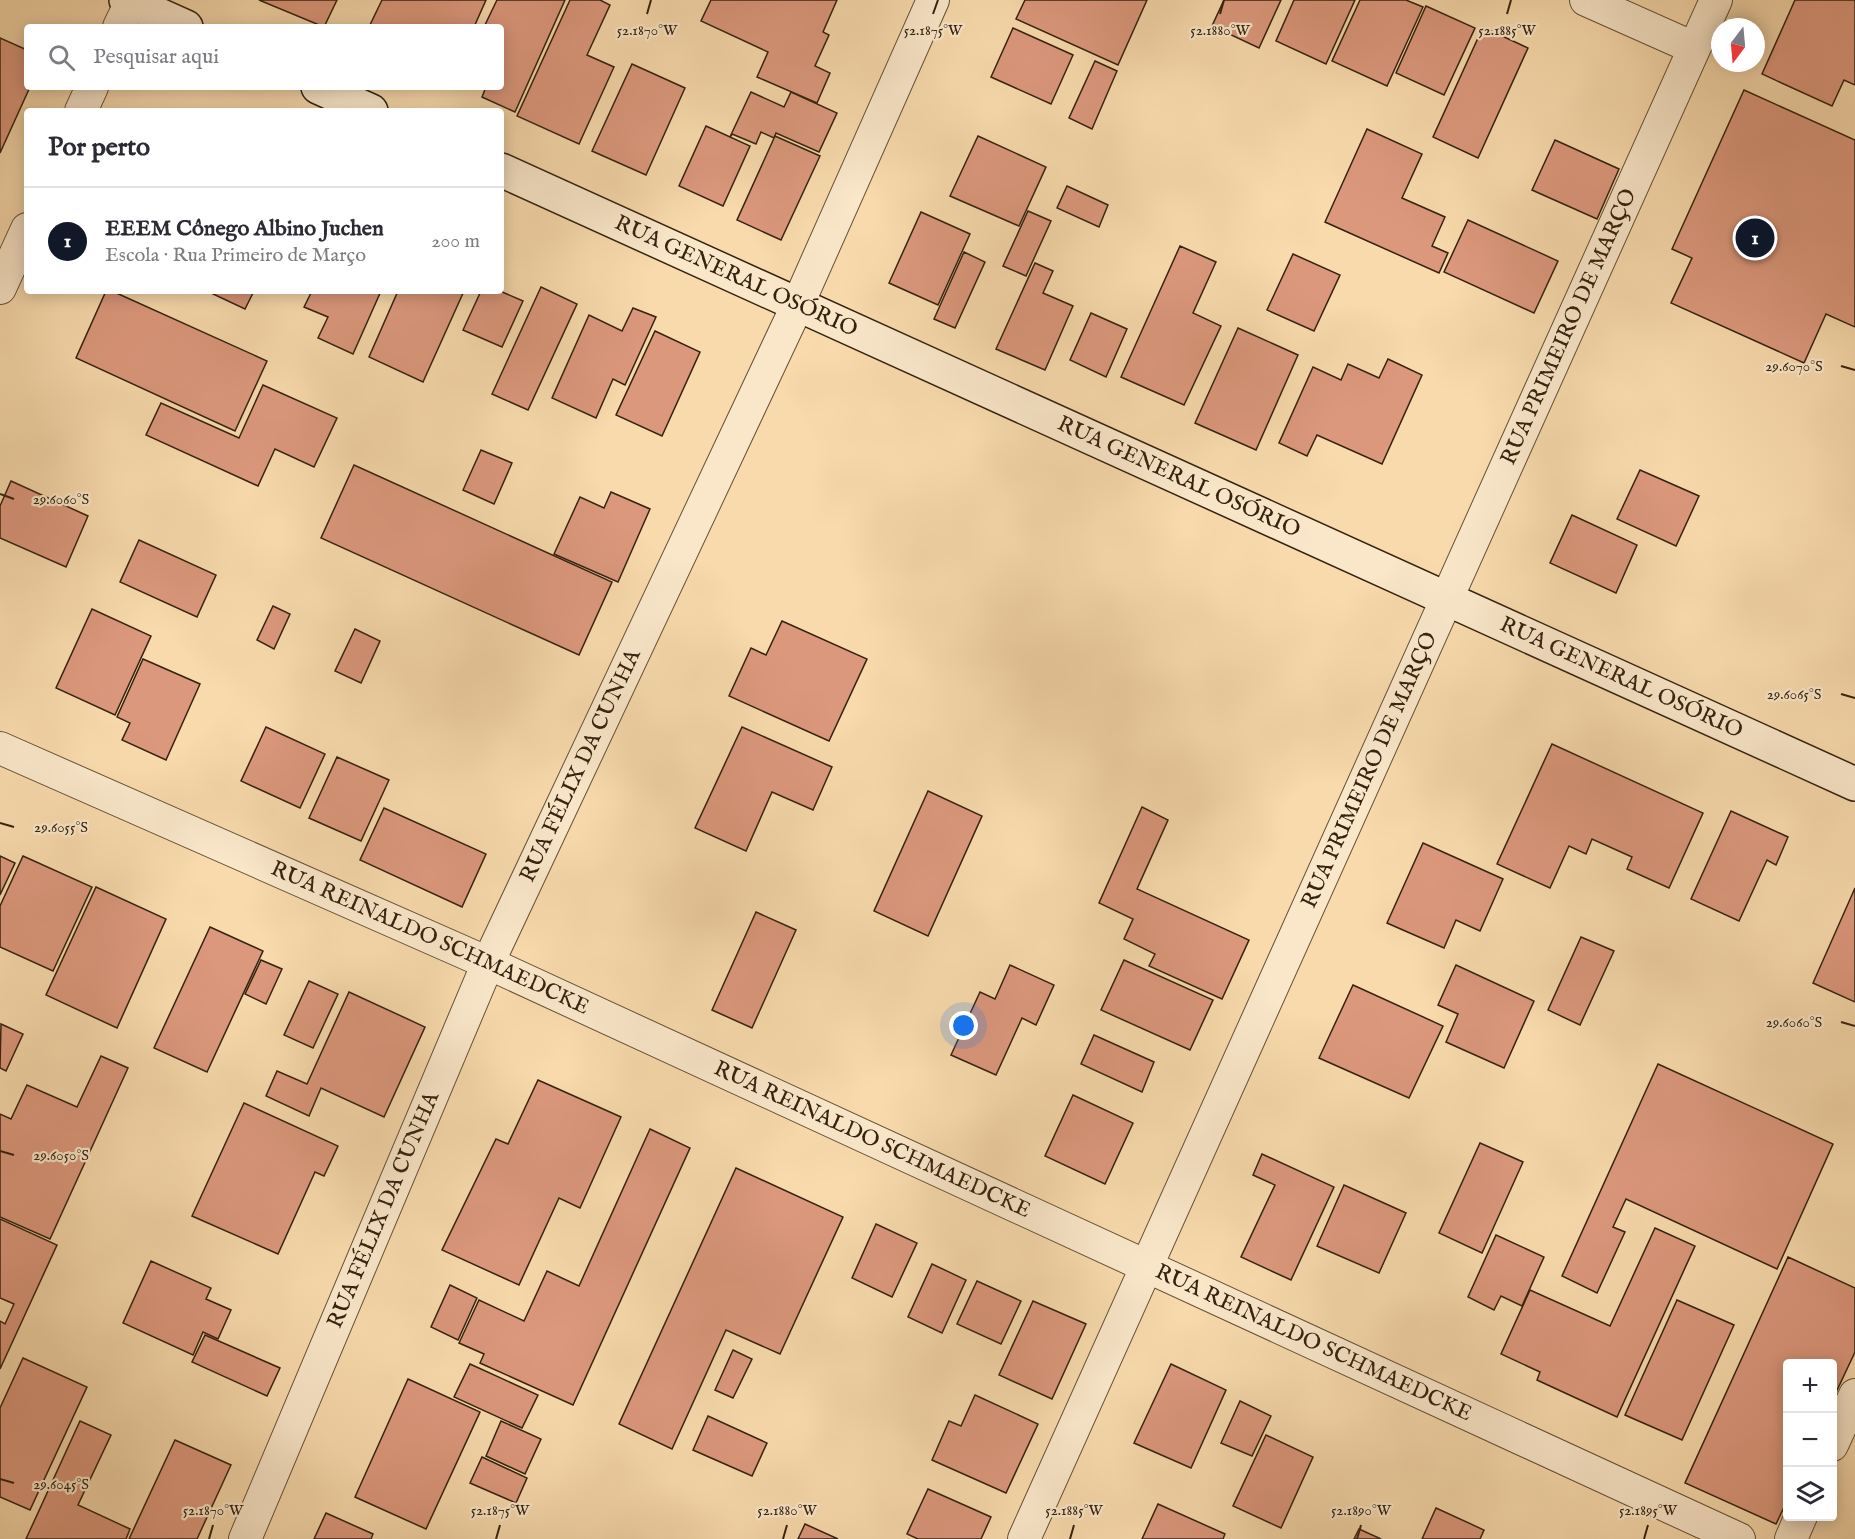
<!DOCTYPE html>
<html lang="pt">
<head>
<meta charset="utf-8">
<style>
  :root { --surface:#fff; --page:#f7f7f7; --text:#2b2b33; --muted:#7c7c81; --line:#e1e1e2; --accent:#111827 }
  body { margin:0; font-family:"IM FELL English",serif; background:var(--page); color:var(--text) }
  .controls { position:absolute; right:18px; bottom:18px; display:grid; overflow:hidden; border-radius:6px; box-shadow:0 3px 15px #0003 }
  .controls button { width:54px; height:54px; display:grid; place-items:center; padding:0; border:0; border-bottom:2px solid var(--line); background:var(--surface); color:var(--text); font:30px sans-serif }
  .compass { position:absolute; left:1711px; top:18px; width:54px; height:54px; border-radius:50%; background:var(--surface); box-shadow:0 3px 15px #0003; rotate:196deg }
  .you { position:absolute; left:964px; top:1026px; width:21px; height:21px; margin:-15px; border:4px solid #fff; border-radius:50%; background:#1a73e8; box-shadow:0 0 0 9px #1a73e833 }
  .badge { display:grid; place-items:center; width:39px; height:39px; border-radius:50%; background:var(--accent); color:#fff; font-size:20px; font-weight:700 }
  .pin { position:absolute; translate:-50% -50%; border:3px solid #fff; box-shadow:0 2px 6px #0006 }
  .list { margin:0; padding:0; list-style:none }
  h2 { display:flex; justify-content:space-between; align-items:center; height:78px; margin:0; padding:0 24px; font-size:26px }
  h2 small { font-size:20px; font-weight:400; color:var(--muted) }
  .list li { display:grid; grid-template-columns:39px 1fr auto; gap:18px; align-items:center; box-sizing:border-box; height:108px; padding:0 24px; border-top:2px solid var(--line) }
  .list b { display:block; font-size:22px; white-space:nowrap }
  .list p { margin:0; font-size:20px; white-space:nowrap; color:var(--muted) }
  .list em { font-size:20px; font-style:normal; color:var(--muted) }
  .icon { flex:none; width:33px; height:33px; fill:none; stroke:currentColor; stroke-width:2; stroke-linecap:round; stroke-linejoin:round }
  .map { position:relative; flex:none; width:1855px; height:1539px; overflow:hidden }
  .search { position:absolute; background:var(--surface); box-shadow:0 3px 15px #0003; left:24px; top:24px; width:480px; height:66px; display:flex; align-items:center; gap:15px; box-sizing:border-box; padding:0 21px; border-radius:6px; color:var(--muted); font-size:22px }
  .panel { position:absolute; background:var(--surface); box-shadow:0 3px 15px #0003; left:24px; top:108px; width:480px; height:186px; border-radius:6px }
  .map>svg:first-child { display:block }
  .building { fill:#dc987d; stroke:#35220f; stroke-width:1.5 }
  .lines { fill:none; stroke-linecap:round; stroke-linejoin:round }
  .street-casing { stroke:#665036; stroke-width:34 }
  .secondary-casing { stroke:#35220f; stroke-width:36 }
  .street { stroke:#fae7ca; stroke-width:32 }
  .secondary { stroke:#fae7ca; stroke-width:33 }
  .ticks { fill:none; stroke:#35220f; stroke-width:2 }
  .labels { text-anchor:middle; dominant-baseline:central; stroke-width:4.5; stroke-linejoin:round; paint-order:stroke }
  .street-label { font-size:22px; fill:#35220f; stroke:#fae7ca }
  .ticks-label { font-size:15px; text-anchor:middle; fill:#35220f; stroke:#fae7ca; stroke-width:4.5; stroke-linejoin:round; paint-order:stroke }
</style>
</head>
<body>
<div class="map">
<svg width="1855" height="1539" viewBox="0 0 1855 1539">
  <rect width="100%" height="100%" fill="#f8daad"/>
  <filter id="stains"><feTurbulence type="fractalNoise" baseFrequency=".00333" numOctaves="4"/><feColorMatrix values="0 0 0 0 .2 0 0 0 0 .09 0 0 0 0 .02 0 0 0 .5 -.17"/></filter>
  <radialGradient id="worn" r=".72"><stop offset=".6" stop-color="#630" stop-opacity="0"/><stop offset="1" stop-color="#630" stop-opacity=".3"/></radialGradient>
  <g class="building">
    <path d="M259,0h78l-13,27z"/>
    <path d="M382,0h104l-12,27h-105z"/>
    <path d="M497,0h68l-50,112 -33,-15 4,-10h15v-60h-17z"/>
    <path d="M570,0h30l10,5 -23,50 27,12 -35,77 -62,-28z"/>
    <path d="M711,0h126l-14,32 6,3 -14,31 15,7 -13,30 -60,-26 11,-25 -67,-31z"/>
    <path d="M1025,0h122l-29,65 -102,-46z"/>
    <path d="M1224,0h57l-22,48 -47,-22z"/>
    <path d="M1294,0h61l-29,64 -50,-23z"/>
    <path d="M1360,0h46l17,7 -36,79 -55,-25z"/>
    <path d="M1795,0h60v85l-11,-5 -12,26 -70,-32z"/>
    <path d="M1426,6l49,22 -31,67 -48,-22z"/>
    <path d="M1483,27l45,21 -50,110 -45,-21z"/>
    <path d="M1013,28l60,27 -22,49 -60,-27z"/>
    <path d="M0,38l27,12v37h3l-30,66z"/>
    <path d="M1095,61l22,10 -25,58 -23,-11z"/>
    <path d="M632,64l53,24 -39,87 -54,-24z"/>
    <path d="M1744,90l111,50v187l-29,-13 -22,49 -133,-60 21,-45 -20,-9z"/>
    <path d="M751,92l33,15 7,-15 46,21 -18,39 -43,-19 -2,5 -13,-6 -5,12 -24,-10 -3,5z"/>
    <path d="M706,126l44,20 -27,60 -44,-20z"/>
    <path d="M1367,129l55,25 -20,44 43,19 -13,29 16,7 -9,20 -114,-51z"/>
    <path d="M775,136l45,20 -39,84 -44,-20z"/>
    <path d="M978,136l68,31 -27,59 -69,-30z"/>
    <path d="M1555,140l64,29 -22,50 -65,-29z"/>
    <path d="M1067,186l41,19 -9,22 -42,-19z"/>
    <path d="M1028,211l23,10 -25,55 -23,-10z"/>
    <path d="M921,212l49,22 -32,71 -49,-22z"/>
    <path d="M1468,220l90,41 -24,52 -90,-41z"/>
    <path d="M1180,246l36,16 -23,51 28,13 -37,79 -63,-28z"/>
    <path d="M964,252l21,10 -30,66 -21,-9z"/>
    <path d="M1293,254l47,21 -26,56 -47,-21z"/>
    <path d="M1035,263l18,8 -10,22 30,13 -28,64 -49,-21z"/>
    <path d="M541,287l36,17 -49,106 -36,-16z"/>
    <path d="M106,291h6l155,70 -32,70 -159,-73z"/>
    <path d="M215,291h39l-9,18 -32,-15z"/>
    <path d="M312,291h69l-28,63 -35,-16 10,-21 -24,-10z"/>
    <path d="M398,291h66l-41,91 -54,-25z"/>
    <path d="M481,291h19l23,10 -21,46 -39,-17z"/>
    <path d="M633,308l23,9 -31,68 -12,-6 -17,39 -44,-20 37,-83 33,16z"/>
    <path d="M1091,313l36,16 -21,48 -36,-17z"/>
    <path d="M1238,328l60,27 -42,95 -61,-27z"/>
    <path d="M655,331l45,21 -38,84 -46,-21z"/>
    <path d="M1388,359l34,16 -40,89 -65,-29 -10,21 -28,-13 34,-76 28,13 7,-16 31,14z"/>
    <path d="M263,385l74,33 -23,49 -39,-18 -17,37 -112,-51 15,-32 78,35z"/>
    <path d="M481,450l31,13 -18,41 -31,-14z"/>
    <path d="M354,465l258,117 -33,73 -258,-117z"/>
    <path d="M1640,470l59,26 -23,50 -59,-27z"/>
    <path d="M11,481l77,35 -22,51 -66,-29v-32z"/>
    <path d="M611,492l39,17 -32,73 -64,-28 26,-57 24,11z"/>
    <path d="M1572,515l65,30 -21,48 -66,-30z"/>
    <path d="M139,540l77,35 -19,42 -77,-35z"/>
    <path d="M273,606l17,8 -16,35 -17,-9z"/>
    <path d="M92,609l59,27 -36,79 -59,-27z"/>
    <path d="M782,621l85,38 -38,82 -100,-45 22,-48 15,7z"/>
    <path d="M355,629l25,12 -19,42 -26,-12z"/>
    <path d="M143,659l57,25 -34,76 -44,-20 8,-17 -13,-6z"/>
    <path d="M266,727l59,27 -25,54 -59,-27z"/>
    <path d="M742,727l90,40 -19,43 -41,-18 -26,59 -51,-23z"/>
    <path d="M1552,744l151,69 -34,75 -42,-19 5,-12 -40,-18 -6,15 -17,-8 -19,42 -53,-24z"/>
    <path d="M337,757l52,23 -28,61 -52,-23z"/>
    <path d="M928,791l54,25 -54,120 -54,-25z"/>
    <path d="M1142,807l26,13 -31,69 112,51 -27,59 -73,-33 6,-12 -31,-15 9,-20 -34,-16z"/>
    <path d="M384,808l102,46 -24,53 -102,-47z"/>
    <path d="M1731,811l57,26 -12,28 -9,-5 -28,61 -48,-22z"/>
    <path d="M1423,843l80,36 -23,52 -24,-11 -12,28 -57,-25z"/>
    <path d="M0,856l15,7 -15,32z"/>
    <path d="M23,856l69,31 -39,84 -53,-24v-41z"/>
    <path d="M96,887l70,32 -49,109 -71,-33z"/>
    <path d="M1855,888v114l-42,-19z"/>
    <path d="M756,912l40,18 -44,98 -40,-18z"/>
    <path d="M210,927l53,24 -56,121 -53,-24z"/>
    <path d="M1581,937l33,14 -34,74 -32,-15z"/>
    <path d="M261,960l21,9 -16,35 -21,-10z"/>
    <path d="M1124,960l89,40 -23,50 -89,-40z"/>
    <path d="M1010,965l44,20 -18,40 -14,-7 -26,57 -45,-20 29,-63 15,7z"/>
    <path d="M1456,965l78,36 -30,67 -58,-26 12,-28 -20,-9z"/>
    <path d="M309,981l29,13 -25,54 -29,-13z"/>
    <path d="M1353,985l90,41 -34,72 -90,-40z"/>
    <path d="M349,992l76,35 -41,90 -63,-29 -12,28 -43,-20 11,-25 30,13z"/>
    <path d="M1,1024l22,10 -17,37 -6,-3z"/>
    <path d="M1094,1035l60,27 -12,30 -61,-28z"/>
    <path d="M101,1056l27,12 -78,171 -50,-22v-103l11,5 16,-34 50,22z"/>
    <path d="M1658,1064l175,80 -56,125 -151,-70 -13,28 12,5 -28,61 -35,-17z"/>
    <path d="M538,1080l83,37 -41,91 -21,-10 -40,87 -77,-35 54,-111 12,5z"/>
    <path d="M1073,1095l60,28 -28,61 -60,-28z"/>
    <path d="M244,1103l94,43 -14,30 -9,-4 -37,82 -86,-38z"/>
    <path d="M650,1129l40,19 -117,257 -93,-42 4,-9 -25,-11 20,-43 45,21 23,-50 32,15z"/>
    <path d="M1480,1143l43,19 -41,91 -43,-20z"/>
    <path d="M1262,1154l72,33 -43,93 -50,-23 34,-72 -22,-10z"/>
    <path d="M736,1168l107,49 -63,137 -54,-24 -54,119 -53,-25z"/>
    <path d="M1344,1185l62,28 -27,60 -62,-27z"/>
    <path d="M0,1219l57,26 -57,124v-48l5,3 9,-20 -14,-6z"/>
    <path d="M876,1224l41,19 -25,54 -40,-19z"/>
    <path d="M1655,1228l40,18 -78,171 -80,-37 3,-8 -39,-18 29,-64 80,36z"/>
    <path d="M1496,1235l48,22 -22,49 -21,-10 -7,14 -26,-13z"/>
    <path d="M1788,1257l67,31v64l-23,49v-37h-44v135l-12,25 -91,-41z"/>
    <path d="M151,1261l60,27 -5,11 25,11 -13,29 -15,-7 -10,23 -70,-32z"/>
    <path d="M932,1264l34,16 -24,53 -34,-16z"/>
    <path d="M977,1281l44,20 -20,43 -44,-20z"/>
    <path d="M450,1285l27,13 -19,42 -27,-13z"/>
    <path d="M1677,1300l57,25 -52,115 -57,-25z"/>
    <path d="M1033,1301l53,23 -34,75 -53,-24z"/>
    <path d="M205,1335l75,33 -13,28 -75,-34z"/>
    <path d="M733,1350l19,9 -19,39 -18,-8z"/>
    <path d="M23,1358l64,29 -57,123 -30,-13v-89z"/>
    <path d="M470,1364l68,31 -16,33 -68,-31z"/>
    <path d="M1171,1364l55,26 -35,78 -57,-25z"/>
    <path d="M408,1379l72,33 -54,117 -71,-32z"/>
    <path d="M975,1395l63,29 -32,69 -74,-33 17,-39 12,5z"/>
    <path d="M1240,1401l31,15 -19,40 -31,-13z"/>
    <path d="M708,1416l59,27 -15,33 -59,-26z"/>
    <path d="M80,1421l31,14 -33,70 52,24 -4,10h-100z"/>
    <path d="M501,1421l40,18 -16,35 -39,-18z"/>
    <path d="M1266,1435l47,22 -32,71 -48,-22z"/>
    <path d="M175,1440l56,25 -34,74h-68z"/>
    <path d="M482,1457l45,21 -11,25 -46,-20z"/>
    <path d="M928,1489l63,28 -10,22h-63l-11,-5z"/>
    <path d="M1158,1504l67,30 -2,5h-81z"/>
    <path d="M1436,1508l48,22 -4,9h-58z"/>
    <path d="M326,1513l47,21 -2,5h-57z"/>
    <path d="M805,1524l33,15h-40z"/>
    <path d="M1359,1529l22,10h-27z"/>
  </g>
  <g class="lines">
    <defs>
      <g id="street">
        <path d="M1586,0l108,48"/>
        <path d="M119,27l13,-27"/>
        <path d="M81,111l11,-24"/>
        <path d="M0,288l27,-59"/>
        <path id="s1" d="M0,748l488,215 1251,576"/>
        <path d="M1832,1445l23,-50"/>
        <path id="s2" d="M245,1539l243,-576 310,-659 135,-304"/>
        <path id="s3" d="M1024,1539l692,-1539"/>
        <path d="M1791,1539l10,-23"/>
      </g>
      <g id="secondary">
        <path d="M126,0l60,27"/>
        <path d="M318,87l53,24"/>
        <path id="s4" d="M501,170l1354,614"/>
      </g>
    </defs>
    <use href="#street" class="street-casing"/>
    <use href="#secondary" class="secondary-casing"/>
    <use href="#street" class="street"/>
    <use href="#secondary" class="secondary"/>
  </g>
  <path class="ticks" d="M647,14l4,-14M933,14l5,-14M1220,14l4,-14M1507,14l4,-14M1841,366l14,4M0,494l14,5M1841,694l14,4M0,823l14,4M1841,1022l14,4M0,1151l14,4M0,1479l14,4M209,1539l4,-14M496,1539l4,-14M783,1539l4,-14M1070,1539l4,-14M1357,1539l4,-14M1644,1539l4,-14"/>
  <g class="labels">
    <g class="street-label">
      <text stroke="none"><textPath href="#s4" startOffset="258">RUA GENERAL OSÓRIO</textPath></text>
      <text stroke="none"><textPath href="#s3" startOffset="1329">RUA PRIMEIRO DE MARÇO</textPath></text>
      <text stroke="none"><textPath href="#s4" startOffset="744">RUA GENERAL OSÓRIO</textPath></text>
      <text stroke="none"><textPath href="#s4" startOffset="1230">RUA GENERAL OSÓRIO</textPath></text>
      <text stroke="none"><textPath href="#s2" startOffset="843">RUA FÉLIX DA CUNHA</textPath></text>
      <text stroke="none"><textPath href="#s3" startOffset="843">RUA PRIMEIRO DE MARÇO</textPath></text>
      <text stroke="none"><textPath href="#s1" startOffset="470">RUA REINALDO SCHMAEDCKE</textPath></text>
      <text stroke="none"><textPath href="#s1" startOffset="956">RUA REINALDO SCHMAEDCKE</textPath></text>
      <text stroke="none"><textPath href="#s2" startOffset="357">RUA FÉLIX DA CUNHA</textPath></text>
      <text stroke="none"><textPath href="#s1" startOffset="1442">RUA REINALDO SCHMAEDCKE</textPath></text>
    </g>
  </g>
  <g class="ticks-label">
    <text x="647" y="35">52.1870°W</text>
    <text x="933" y="35">52.1875°W</text>
    <text x="1220" y="35">52.1880°W</text>
    <text x="1507" y="35">52.1885°W</text>
    <text x="1794" y="371">29.6070°S</text>
    <text x="61" y="504">29.6060°S</text>
    <text x="1794" y="699">29.6065°S</text>
    <text x="61" y="832">29.6055°S</text>
    <text x="1794" y="1027">29.6060°S</text>
    <text x="61" y="1160">29.6050°S</text>
    <text x="61" y="1489">29.6045°S</text>
    <text x="213" y="1515">52.1870°W</text>
    <text x="500" y="1515">52.1875°W</text>
    <text x="787" y="1515">52.1880°W</text>
    <text x="1074" y="1515">52.1885°W</text>
    <text x="1361" y="1515">52.1890°W</text>
    <text x="1648" y="1515">52.1895°W</text>
  </g>
  <rect width="100%" height="100%" filter="url(#stains)"/>
  <rect width="100%" height="100%" fill="url(#worn)"/>
</svg>
<div class="controls">
<button>+</button>
<button>−</button>
<button><svg class="icon" aria-label="layers" viewBox="0 0 24 24"><path d="M12 4l9 5-9 5-9-5zM3 14l9 5 9-5"/></svg></button>
</div>
<svg class="compass" viewBox="-18 -18 36 36"><path d="M0-13l5 13h-10z" fill="#e53935"/><path d="M0 13l5-13h-10z" fill="#7c7c81"/></svg>
<div class="you"></div>
<div class="pin badge" style="left:1755px;top:238px">1</div>
<div class="search"><svg class="icon" aria-label="search" viewBox="0 0 24 24"><circle cx="10" cy="10" r="6"/><path d="M15 15l6 6"/></svg>Pesquisar aqui</div>
<section class="panel">
<h2>Por perto<small></small></h2>
<ul class="list">
<li><span class="badge">1</span><div><b>EEEM Cônego Albino Juchen</b><p>Escola · Rua Primeiro de Março</p></div><em>200 m</em></li>
</ul>
</section>
</div>
</body>
</html>
